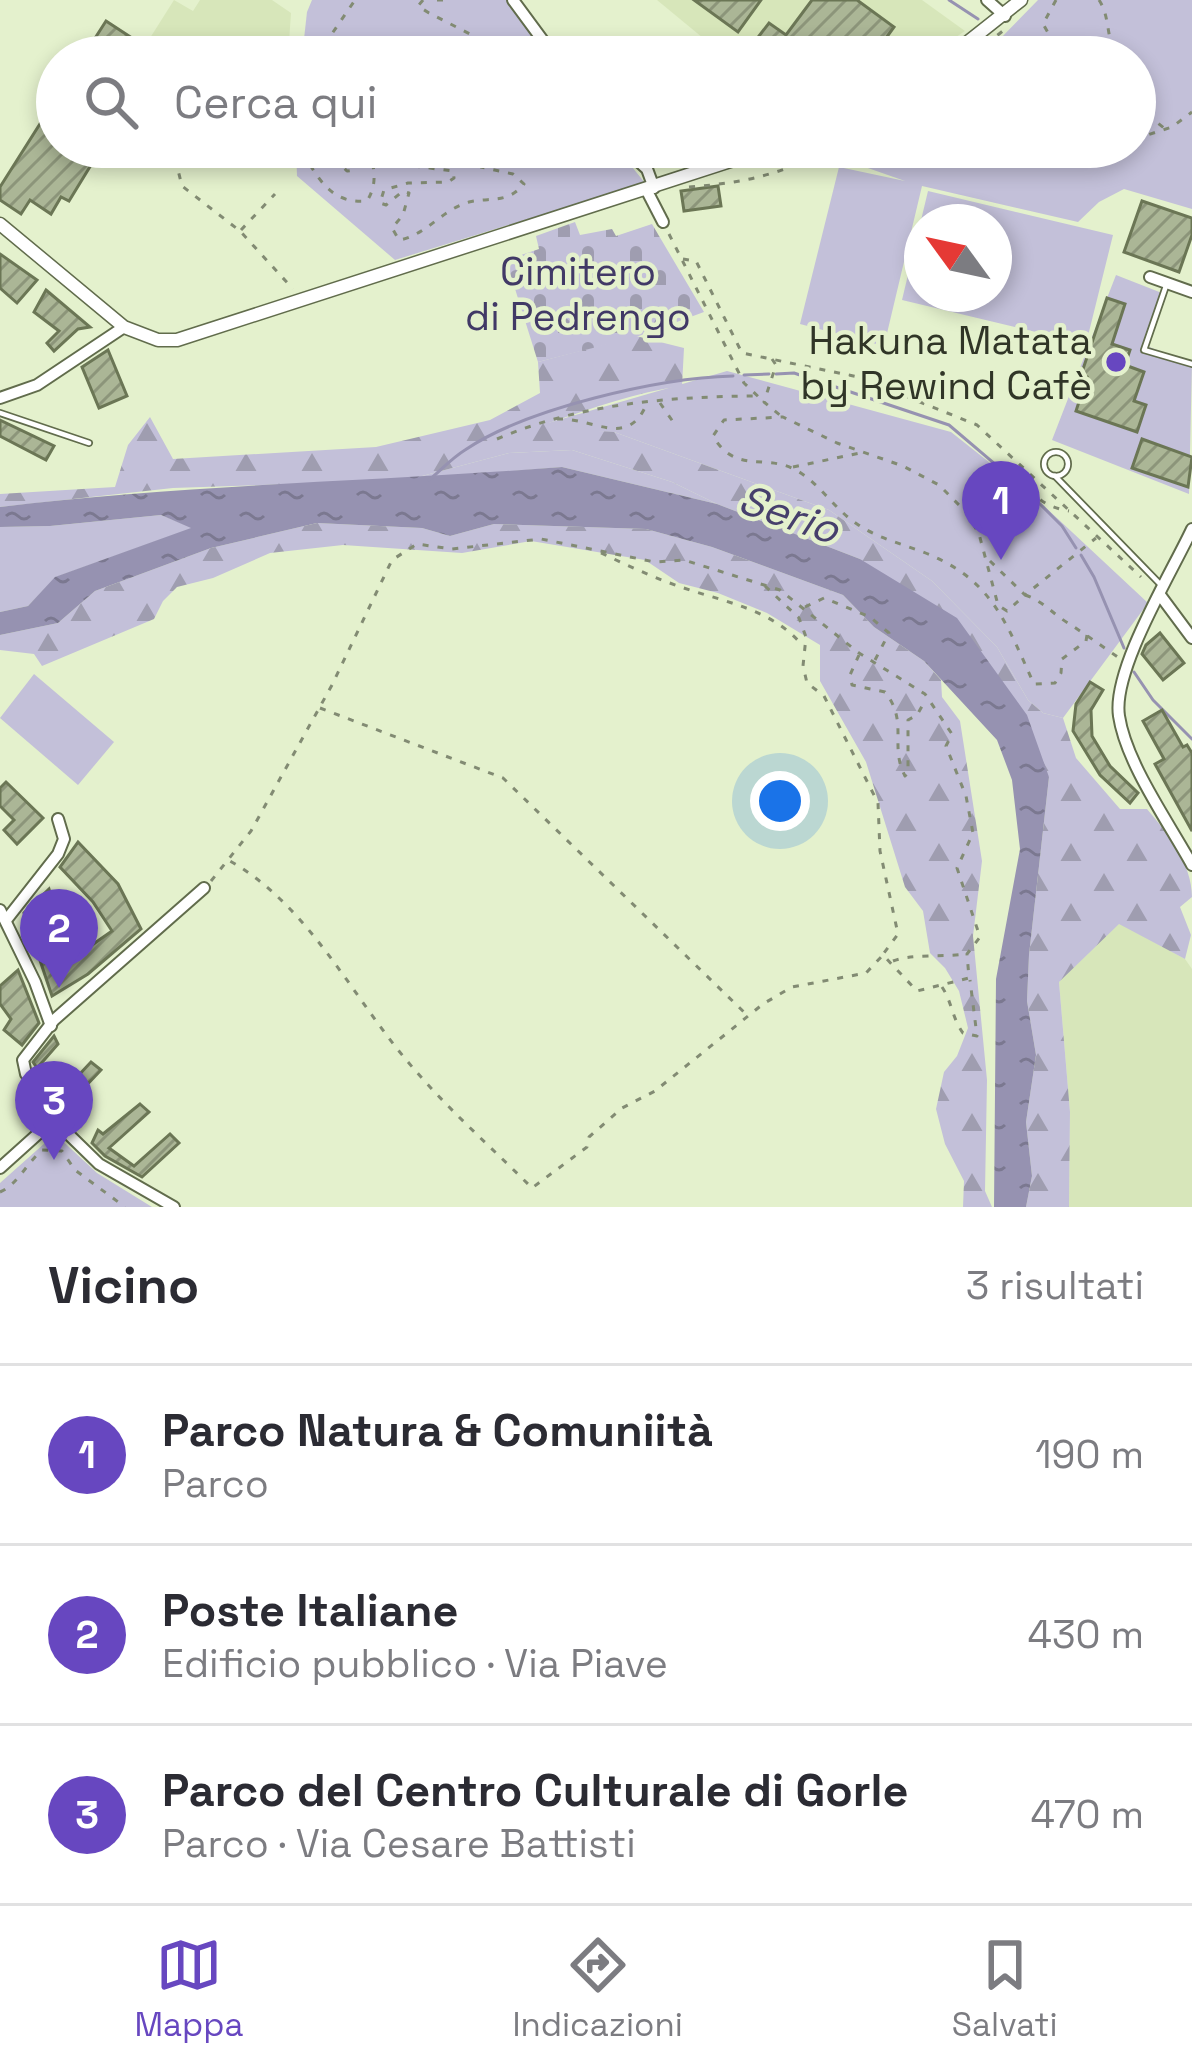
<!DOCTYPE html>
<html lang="it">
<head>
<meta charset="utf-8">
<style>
  :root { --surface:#fff; --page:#f7f7f7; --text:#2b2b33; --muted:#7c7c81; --line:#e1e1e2; --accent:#6747c0 }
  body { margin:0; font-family:"Space Grotesk",sans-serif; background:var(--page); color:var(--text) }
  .compass { position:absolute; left:904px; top:204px; width:108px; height:108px; border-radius:50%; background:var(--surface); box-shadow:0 6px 18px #0003; rotate:303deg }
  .you { position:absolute; left:780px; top:801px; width:42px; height:42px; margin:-30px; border:9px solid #fff; border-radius:50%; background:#1a73e8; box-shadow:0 0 0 18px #1a73e833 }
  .badge { display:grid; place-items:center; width:78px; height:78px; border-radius:50%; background:var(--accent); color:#fff; font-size:39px; font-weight:700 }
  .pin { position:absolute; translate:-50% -99px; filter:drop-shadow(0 3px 6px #0008) }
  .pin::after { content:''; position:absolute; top:63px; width:42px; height:36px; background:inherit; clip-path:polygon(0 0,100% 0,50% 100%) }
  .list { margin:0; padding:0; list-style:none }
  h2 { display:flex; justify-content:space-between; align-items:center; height:156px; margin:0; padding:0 48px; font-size:51px }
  h2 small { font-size:39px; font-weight:400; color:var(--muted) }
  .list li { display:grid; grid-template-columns:78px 1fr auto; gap:36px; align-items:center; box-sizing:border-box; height:180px; padding:0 48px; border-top:3px solid var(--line) }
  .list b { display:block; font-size:45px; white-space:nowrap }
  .list p { margin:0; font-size:39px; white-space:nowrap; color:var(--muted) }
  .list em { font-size:39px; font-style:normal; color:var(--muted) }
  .icon { flex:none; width:66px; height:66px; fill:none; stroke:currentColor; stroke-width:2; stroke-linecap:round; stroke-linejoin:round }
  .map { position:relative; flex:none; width:1192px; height:1207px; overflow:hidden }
  .search { position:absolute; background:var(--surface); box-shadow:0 6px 18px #0003; left:36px; right:36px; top:36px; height:132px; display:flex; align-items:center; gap:30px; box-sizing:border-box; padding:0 42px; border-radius:66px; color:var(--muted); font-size:45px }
  .sheet { height:696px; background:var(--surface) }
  nav { display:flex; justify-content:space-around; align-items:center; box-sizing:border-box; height:168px; border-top:3px solid var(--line); background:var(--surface); font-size:33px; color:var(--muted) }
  nav a { display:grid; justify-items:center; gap:6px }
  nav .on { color:var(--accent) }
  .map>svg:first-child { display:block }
  .built { fill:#d7e6ba }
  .green { fill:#c3c0d9; fill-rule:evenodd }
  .forest { fill:url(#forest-firs) }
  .cemetery { fill:url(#cemetery-stones) }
  .water { fill:url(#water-ripples) }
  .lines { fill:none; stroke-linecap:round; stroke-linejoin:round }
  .stream { stroke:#9692b1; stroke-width:3 }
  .building { fill:url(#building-hatch); stroke:#6b7655; stroke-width:3 }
  .service-casing { stroke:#616c4c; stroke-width:8 }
  .minor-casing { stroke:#616c4c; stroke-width:14 }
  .tertiary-casing { stroke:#616c4c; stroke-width:15 }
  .path { stroke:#828b73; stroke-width:3; stroke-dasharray:6 9; stroke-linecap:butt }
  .service { stroke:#fff; stroke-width:4.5 }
  .minor { stroke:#fff; stroke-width:10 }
  .tertiary { stroke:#fff; stroke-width:12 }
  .poi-dot { fill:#6747c0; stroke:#e4f1cd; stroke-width:4.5 }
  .labels { text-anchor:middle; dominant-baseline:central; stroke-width:9; stroke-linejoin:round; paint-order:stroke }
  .park-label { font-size:39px; fill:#413966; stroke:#e4f1cd }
  .poi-label { font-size:39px; fill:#303527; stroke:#e4f1cd; text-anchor:end }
  .water-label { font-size:42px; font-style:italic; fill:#463f6c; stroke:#e4f1cd }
</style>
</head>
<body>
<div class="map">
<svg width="1192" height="1207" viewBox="0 0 1192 1207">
  <defs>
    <pattern id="forest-firs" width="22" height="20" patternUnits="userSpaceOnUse" patternTransform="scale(3)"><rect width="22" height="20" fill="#c3c0d9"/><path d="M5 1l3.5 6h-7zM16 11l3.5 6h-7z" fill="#9f9db0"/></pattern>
    <pattern id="cemetery-stones" width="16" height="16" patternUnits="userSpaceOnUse" patternTransform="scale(3)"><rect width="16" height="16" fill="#c3c0d9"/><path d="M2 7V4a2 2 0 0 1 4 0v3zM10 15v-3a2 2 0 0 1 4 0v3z" fill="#9f9db0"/></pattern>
    <pattern id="water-ripples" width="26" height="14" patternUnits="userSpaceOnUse" patternTransform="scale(3)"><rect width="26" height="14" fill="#9692b1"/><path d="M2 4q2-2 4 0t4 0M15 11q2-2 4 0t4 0" fill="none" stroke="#7b7890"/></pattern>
    <pattern id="building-hatch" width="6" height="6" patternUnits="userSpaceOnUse" patternTransform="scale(3)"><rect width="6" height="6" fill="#abb696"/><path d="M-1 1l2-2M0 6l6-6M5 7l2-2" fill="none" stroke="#8c957a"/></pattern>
  </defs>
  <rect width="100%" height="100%" fill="#e4f1cd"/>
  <g class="built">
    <path d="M174,0l19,11 7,-11h72l19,13 -3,44h-150z"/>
    <path d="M657,0h265l43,31 -39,26h-200z"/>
    <path d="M1119,923l66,36 7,10v238h-123l1,-95 -11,-130z"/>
  </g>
  <g class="green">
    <path d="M312,0h198l40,57h-248l5,-45z"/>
    <path d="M1038,0h154v209l-68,-20 -25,13 -21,20 -156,-36 -38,160 -84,-22 39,-157 66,14 -80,-28 10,-6h300v-90h-160l22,-15z"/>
    <path d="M296,147h320l29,36 -250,77 -98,-84z"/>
    <path d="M928,191l185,44 -27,109 -184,-44zM922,222h72v72h-72z"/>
    <path d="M1116,275l51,20 -20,51 45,18 -3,130 -137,-54z"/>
    <path d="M727,371l224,61 91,72 106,99 -85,115 -20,-5 -15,-13 -31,-53 -65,-66 -103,-71 -215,-78 -56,-1 -8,-2 -2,-6z"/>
    <path d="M572,450l100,32 45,22 -155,-37 -155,13 102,-27z"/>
    <path d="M161,515l32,13 -137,49 -28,29 -28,6v-85l50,-1z"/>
    <path d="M34,674l80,68 -36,43 -78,-67z"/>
    <path d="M55,1134l42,39 55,34h-152v-24z"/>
  </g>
  <g class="forest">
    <path d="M636,336l48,12 -2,38c-46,6 -89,22 -133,37l1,5 64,4 215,78 103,71 65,66 31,53 15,13 20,5 13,40 44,51h27c21,25 45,55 45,88l-12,10 11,28 -6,24 -66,-35 -60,58 11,130 -1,95h-43l6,-31 -6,-54 10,-67 -9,-54 2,-46 20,-178 -189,-218 -143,-55 -45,-22 -100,-32 -63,3 -102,27 -234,8 -173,19v-13l115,-7 13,-42 22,-28 23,42 203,-12 114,-27 50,-27 -2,-31z"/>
    <path d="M317,523l105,5 28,8 44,-12 152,5 66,18 131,48 31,32 50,34 17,19 1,17 18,24 22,140 -9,75 14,144 -2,111 7,16h-29l1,-26 -19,-37 -9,-35 8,-37 13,-16 11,-28 -9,-37 -14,-23 -15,-15 -7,-42 -18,-24 -39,-125 -46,-81v-36l-53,-32 -49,-20 -39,-10 -34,-23 -114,-19 -69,12 -119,-8 -73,8 -57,25 -36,9 -14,14 -9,18 -112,47 -8,-12 -34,-4v-15l58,-12 37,-32 116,-43z"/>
  </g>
  <path class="cemetery" d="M575,222l5,13 32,-6 4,7 36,-12 52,88 -68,25 -98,25 -32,-102 33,-11 -3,-13z"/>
  <path class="water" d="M562,467l155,37 143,55 97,59 70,97 22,62 -20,178 -2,46 9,54 -10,67 6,54 -6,31h-32l2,-228 24,-130 -8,-69 -15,-40 -73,-79 -50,-34 -31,-32 -131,-48 -66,-18 -152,-5 -44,12 -28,-8 -105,-5 -106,25 -116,43 -37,32 -58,12v-23l28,-6 27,-29 136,-49 -30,-13 -111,11 -50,1v-20c187,-23 375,-25 562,-40z"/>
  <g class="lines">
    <g class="stream">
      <path d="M949,0l29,19"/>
      <path d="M776,374l18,-1 155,52 80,68 33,33 14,22"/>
      <path d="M744,375l25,-1"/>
      <path d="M429,480c12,-10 23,-22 36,-30 62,-42 194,-72 268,-74"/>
      <path d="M1081,555l13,22 30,71"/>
      <path d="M1134,672l19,28 39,39"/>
    </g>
  </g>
  <g class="building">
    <path d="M694,0h67l-23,32z"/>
    <path d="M812,0h45l37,27 -21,29 -11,-8 -7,9h-95l-11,-8 20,-26 17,12z"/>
    <path d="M106,21l32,21 -10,15h-45z"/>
    <path d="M57,97v50h45l-33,54 -8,-4 -10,17 -21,-14 -9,14 -21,-14v-13z"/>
    <path d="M718,186l3,20 -37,5 -3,-20z"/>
    <path d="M1142,201l50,17v17l-13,37 -55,-20z"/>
    <path d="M0,254l37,26 -20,23 -17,-15z"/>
    <path d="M46,290l44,37 -12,2 -24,22 -7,-8 12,-12 -25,-19z"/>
    <path d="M1107,298l18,6 -13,40 18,6 -5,15 19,7 -10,29 12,4 -9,27 -61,-21 11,-34 -6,-2z"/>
    <path d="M108,350l19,46 -28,12 -17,-41z"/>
    <path d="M0,420l54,26 -8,14 -46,-24z"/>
    <path d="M1142,439l50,18 -4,30 -56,-19z"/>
    <path d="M1160,633l24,30 -21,17 -21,-26 4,-9z"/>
    <path d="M1090,682l13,8 -12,20 1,26 18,30 28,27 -8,10 -30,-28 -27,-44 3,-27z"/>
    <path d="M1162,710l21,37 4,-2 5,8v78l-37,-67 9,-5 -21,-38z"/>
    <path d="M6,782l37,36 -26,26 -13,-14 10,-10 -14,-14v-18z"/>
    <path d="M78,842l40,42 23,45 -53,45 -36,22 -28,-83 25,-24 20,72 43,-30 -19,-29 -33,-35z"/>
    <path d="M18,970l21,53 -17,22 -18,-15 7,-11 -11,-15v-18z"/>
    <path d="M54,1036l4,8 -20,23 24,26 29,-31 10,8 -36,38 -32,-46z"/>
    <path d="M140,1104l9,8 -40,36 25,18 36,-32 9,9 -37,34 -37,-21 -13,-13 6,-13 5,4z"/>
  </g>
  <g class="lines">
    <defs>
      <g id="service">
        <path d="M1167,283l-23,67 48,14"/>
        <path d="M0,413l89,30"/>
        <circle cx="1056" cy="464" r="12"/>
        <path d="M1055,476l105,108"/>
      </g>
      <g id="minor">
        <path d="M513,0l42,57"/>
        <path d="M987,0l18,16"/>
        <path d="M623,147l24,22 7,19"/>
        <path d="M647,191l16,31"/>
        <path d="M1150,277l42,15"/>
        <path d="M0,398l37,-13 87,-58"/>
        <path d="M1192,529c-21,45 -80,141 -73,187 7,47 50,107 73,149"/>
        <path d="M1160,595l32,43"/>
        <path d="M0,910l35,72 16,44"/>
        <path d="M7,919l51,-65 6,-15 -6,-20"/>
        <path d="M0,1168l40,-36 19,-7"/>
        <path d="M174,1207l-75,-43 -40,-39 1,-8 -34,-43 -3,-14 31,-40 150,-132"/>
      </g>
      <g id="tertiary">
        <path d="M949,57l72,-57"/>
        <path d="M0,224l124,103 34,13h19l597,-193"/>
      </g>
    </defs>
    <use href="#service" class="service-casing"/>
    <use href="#minor" class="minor-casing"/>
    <use href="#tertiary" class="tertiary-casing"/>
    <g class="path">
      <path d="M423,0l-5,6 11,7 86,44"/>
      <path d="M437,0h8"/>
      <path d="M1056,0l-13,24 19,33"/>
      <path d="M1099,0c12,18 6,39 19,57"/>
      <path d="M974,54l30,-24"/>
      <path d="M316,57l39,-57"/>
      <path d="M425,57l6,-10 7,-2 34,12"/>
      <path d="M1135,105l29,23"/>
      <path d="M1135,139l37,-12 20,-15"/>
      <path d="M189,147l-12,19 5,20 58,45 53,58"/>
      <path d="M346,147l9,23 -8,1 -21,-21 -17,6v7c14,24 29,41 58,38 12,-19 6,-35 2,-54"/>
      <path d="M393,147l13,18 47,6 1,7 -6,4 -40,1 -24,7 -4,13 6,2 17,-14 6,2 -6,22 -11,13 7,12c26,-4 44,-31 70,-38 23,-5 38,2 55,-18l-11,-10 -32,-7 -23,-20"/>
      <path d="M583,147l12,7 20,3"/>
      <path d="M689,187c53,-4 95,-12 141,-40"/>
      <path d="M241,230l34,-36"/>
      <path d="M669,234l75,149 20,19"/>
      <path d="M683,259l13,2 46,92 116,24 119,48 164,152"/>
      <path d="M772,359l4,6 -12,37 17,14"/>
      <path d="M660,403l16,23"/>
      <path d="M557,419c36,-2 71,31 90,-16"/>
      <path d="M497,439c82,-35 168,-42 256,-43"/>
      <path d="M793,467l67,-14"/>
      <path d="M1027,474c1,23 20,33 42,37"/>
      <path d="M601,553c26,12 53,25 80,34 43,15 91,22 121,58"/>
      <path d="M990,561l35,34 71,-57"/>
      <path d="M765,586l34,32 7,19 -3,29 4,17 17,13 54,107 2,48 18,83 -14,19"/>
      <path d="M805,607l19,-9 46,19 19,16 -14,27"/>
      <path d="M1087,635l-1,6 -24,18 -1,14 -6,10 -21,1c-24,-52 -38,-96 -91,-123 -28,-15 -60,-19 -86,-37 -23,-15 -38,-42 -63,-55 -30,-15 -59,5 -81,-33l11,-16 59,-3 54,26 66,23 36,19 28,28 12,21 19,71 9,6 18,-16c18,6 28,19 43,28 17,11 34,23 51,35"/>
      <path d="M859,655l-9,20 2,10 33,7c24,30 4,54 20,84l3,-3v-53l9,-5 9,-16"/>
      <path d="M320,708l183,70 244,237"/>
      <path d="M211,881l40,-50 81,-146 60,-125 25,-16 35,5 89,-10 114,23 29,-2 96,30 79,63 66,41 27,40 -6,12 20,50 7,37 -16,35 23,69 -13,17 2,24 -52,13 -34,-36 -17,18 -74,14 -29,17 -108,87 -33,17 -33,29 -2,10 -55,41c-39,-39 -82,-77 -118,-119 -60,-68 -103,-162 -184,-208"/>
      <path d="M893,961c17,-7 51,-4 72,-7"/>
      <path d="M942,987c10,15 10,31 21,46l14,3 -7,-56"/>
      <path d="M0,1192c17,-7 27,-29 42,-42l20,1 13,19 50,37"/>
    </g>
    <use href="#service" class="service"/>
    <use href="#minor" class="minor"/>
    <use href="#tertiary" class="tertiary"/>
  </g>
  <circle class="poi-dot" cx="1116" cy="362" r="12"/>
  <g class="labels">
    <g class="park-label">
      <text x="578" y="271">Cimitero<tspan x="578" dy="45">di Pedrengo</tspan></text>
    </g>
    <g class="poi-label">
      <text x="1092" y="340">Hakuna Matata<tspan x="1092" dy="45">by Rewind Cafè</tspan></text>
    </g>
    <g class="water-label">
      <text transform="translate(789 514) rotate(19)">Serio</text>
    </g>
  </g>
</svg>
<svg class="compass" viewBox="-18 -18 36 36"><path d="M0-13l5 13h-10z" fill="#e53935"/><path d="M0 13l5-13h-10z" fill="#7c7c81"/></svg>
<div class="you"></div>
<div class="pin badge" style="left:1001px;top:560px">1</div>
<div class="pin badge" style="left:59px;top:988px">2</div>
<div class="pin badge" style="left:54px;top:1160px">3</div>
<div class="search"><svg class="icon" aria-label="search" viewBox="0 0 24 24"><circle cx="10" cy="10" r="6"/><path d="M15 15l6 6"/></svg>Cerca qui</div>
</div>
<section class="sheet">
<h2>Vicino<small>3 risultati</small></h2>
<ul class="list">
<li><span class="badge">1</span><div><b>Parco Natura &amp; Comuniità</b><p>Parco</p></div><em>190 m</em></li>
<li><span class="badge">2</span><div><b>Poste Italiane</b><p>Edificio pubblico · Via Piave</p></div><em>430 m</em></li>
<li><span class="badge">3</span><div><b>Parco del Centro Culturale di Gorle</b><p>Parco · Via Cesare Battisti</p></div><em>470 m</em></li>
</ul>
</section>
<nav>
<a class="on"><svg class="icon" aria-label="map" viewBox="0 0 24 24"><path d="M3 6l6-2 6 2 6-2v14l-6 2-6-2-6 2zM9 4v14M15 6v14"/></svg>Mappa</a>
<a><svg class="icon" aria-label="directions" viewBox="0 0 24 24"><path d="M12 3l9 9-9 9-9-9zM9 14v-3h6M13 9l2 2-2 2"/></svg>Indicazioni</a>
<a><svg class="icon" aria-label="saved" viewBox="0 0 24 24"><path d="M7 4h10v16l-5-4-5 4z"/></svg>Salvati</a>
</nav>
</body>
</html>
